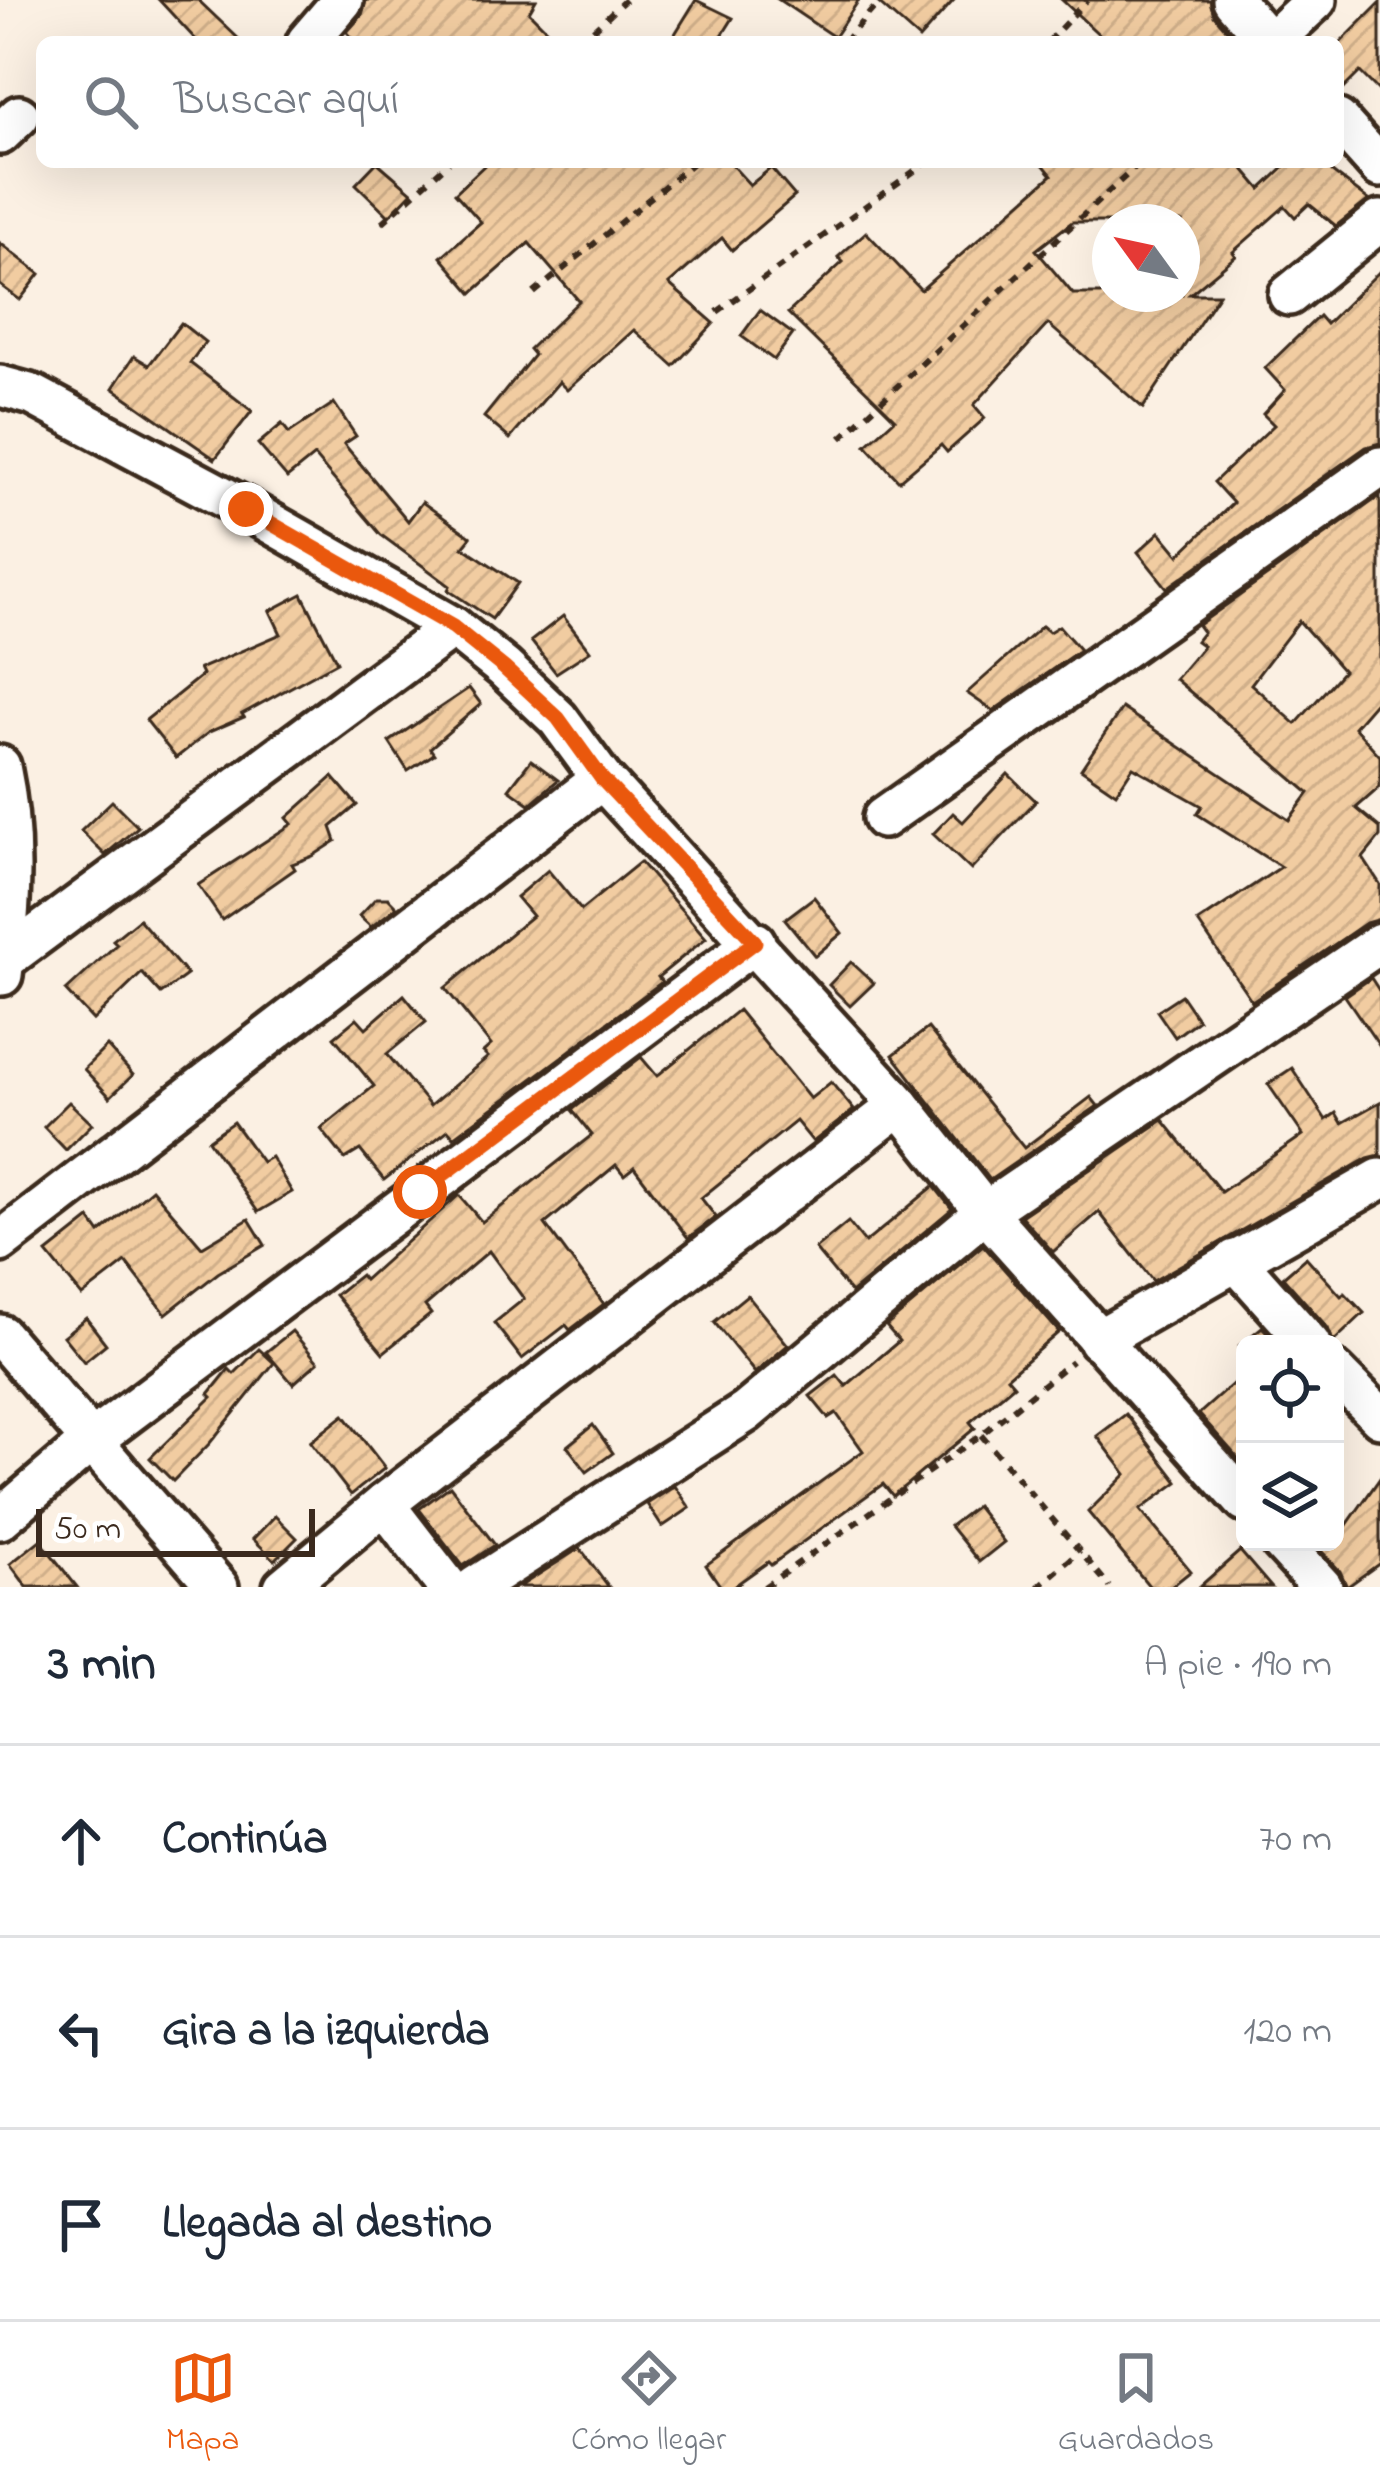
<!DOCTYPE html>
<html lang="es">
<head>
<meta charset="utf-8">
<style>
  :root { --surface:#fff; --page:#f6f6f7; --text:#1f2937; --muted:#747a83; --line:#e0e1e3; --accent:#ea580c }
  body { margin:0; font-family:"Indie Flower",sans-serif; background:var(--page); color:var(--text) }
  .controls { position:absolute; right:36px; bottom:36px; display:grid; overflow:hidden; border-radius:18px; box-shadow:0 12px 48px #0002 }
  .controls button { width:108px; height:108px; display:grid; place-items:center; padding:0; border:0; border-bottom:3px solid var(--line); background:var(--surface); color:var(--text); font:60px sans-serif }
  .compass { position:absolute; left:1092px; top:204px; width:108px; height:108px; border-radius:50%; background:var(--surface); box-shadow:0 12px 48px #0002; rotate:303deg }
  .scale { position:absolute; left:36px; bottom:30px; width:279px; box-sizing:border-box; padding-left:12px; border:6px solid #3b2a1e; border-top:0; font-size:33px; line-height:42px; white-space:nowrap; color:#3b2a1e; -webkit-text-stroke:9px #fff; paint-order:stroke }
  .stop { position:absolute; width:36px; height:36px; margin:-27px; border:9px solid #ea580c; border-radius:50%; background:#fff }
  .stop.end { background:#ea580c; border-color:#fff; box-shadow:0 3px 12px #0008 }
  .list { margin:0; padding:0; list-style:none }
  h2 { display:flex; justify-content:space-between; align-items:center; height:156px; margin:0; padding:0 48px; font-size:51px }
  h2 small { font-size:39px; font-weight:400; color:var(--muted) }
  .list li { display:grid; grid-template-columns:78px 1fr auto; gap:36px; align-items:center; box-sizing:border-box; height:192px; padding:0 48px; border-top:3px solid var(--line) }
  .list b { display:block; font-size:45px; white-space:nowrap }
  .list em { font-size:39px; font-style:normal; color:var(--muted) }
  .icon { flex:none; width:66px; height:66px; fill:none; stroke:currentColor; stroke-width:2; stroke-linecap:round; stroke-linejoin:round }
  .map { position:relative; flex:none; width:1380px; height:1587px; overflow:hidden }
  .search { position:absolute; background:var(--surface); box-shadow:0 12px 48px #0002; left:36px; right:36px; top:36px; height:132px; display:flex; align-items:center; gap:30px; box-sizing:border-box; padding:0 42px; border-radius:18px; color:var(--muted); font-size:45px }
  .sheet { height:732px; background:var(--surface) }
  nav { display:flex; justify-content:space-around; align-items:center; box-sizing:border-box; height:168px; border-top:3px solid var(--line); background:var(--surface); font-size:33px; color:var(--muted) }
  nav a { display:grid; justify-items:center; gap:6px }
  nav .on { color:var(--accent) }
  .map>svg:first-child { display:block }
  .building { fill:url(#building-hatch); stroke:#3b2a1e; stroke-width:3; fill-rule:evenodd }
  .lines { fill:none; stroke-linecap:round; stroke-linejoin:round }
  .minor-casing { stroke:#3b2a1e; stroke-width:48 }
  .path { stroke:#3b2a1e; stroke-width:6; stroke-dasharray:9 9; stroke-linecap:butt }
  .minor { stroke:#fff; stroke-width:39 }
  .route { stroke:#ea580c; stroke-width:15 }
</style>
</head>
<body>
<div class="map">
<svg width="1380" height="1587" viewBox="0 0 1380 1587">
  <defs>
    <pattern id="building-hatch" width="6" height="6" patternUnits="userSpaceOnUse" patternTransform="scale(3)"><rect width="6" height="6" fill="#f1cca1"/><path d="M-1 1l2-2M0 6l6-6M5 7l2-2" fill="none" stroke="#d0af8a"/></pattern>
  </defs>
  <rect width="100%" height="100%" fill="#fbf0e3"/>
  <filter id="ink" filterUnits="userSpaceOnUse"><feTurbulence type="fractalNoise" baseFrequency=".00833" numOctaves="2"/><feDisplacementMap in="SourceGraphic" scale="24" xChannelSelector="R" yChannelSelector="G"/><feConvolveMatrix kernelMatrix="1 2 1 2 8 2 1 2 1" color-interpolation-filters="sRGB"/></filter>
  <g filter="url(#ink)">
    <g class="building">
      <path d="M159,0h39l44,42h-44z"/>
      <path d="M366,0h170l-7,12 30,30h-203l-9,-10 15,-17z"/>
      <path d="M696,0l37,18 -15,24h-48z"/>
      <path d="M779,0h80l-25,37z"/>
      <path d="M875,0h79l-35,39z"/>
      <path d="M1062,0h148l4,15 23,27h-130z"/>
      <path d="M1380,3v89l-20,-20 -22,22v-49z"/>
      <path d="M377,162l35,30 -23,24 -33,-32z"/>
      <path d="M488,162h241l21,23 21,-17 24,28 -63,54 -10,-12 -53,46 45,39 -40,43 -40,-36 -67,60 -8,-8 -49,57 -26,-22 50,-62 -5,-6 50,-48 -50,-58 -57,50 -31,-36 40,-35 -26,-29z"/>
      <path d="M1041,162h197l23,27 29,-27h29l50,38 -33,26 -27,-22 -14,13 -10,-11 -52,46 3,4 -46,38h29l-76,114 -95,-84 -74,81 11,13 -38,34 -6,-7 -42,36 -33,-36 29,-26 -107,-106 55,-51 -5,-5 28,-25 55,58 131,-115zM1072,222h110v72h-109l-37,-44z"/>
      <path d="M0,243l40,31 -20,26 -20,-15z"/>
      <path d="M1380,271v172l-14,4 -199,141 -29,-36 22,-20 19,23 54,-52 -19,-21 60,-57 -11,-11 22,-24 -20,-22 54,-52 7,8z"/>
      <path d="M760,310l33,24 -19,26 -33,-24z"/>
      <path d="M181,323l24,19 -15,21 62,48 -37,48 -102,-71 21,-32 15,9z"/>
      <path d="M334,403l22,33 -12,8 64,77 14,-19 49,35 -8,10 55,36 -26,36 -44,-29 2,-4 -69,-51 -67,-79 -27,22 -29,-34 24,-20 7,9z"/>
      <path d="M1380,496v201l-26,30 26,29v31l-24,21 24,20v9l-17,21 17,26v35l-14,4 -114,78 -54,-79 83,-55 -84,-53 5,-8 -69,-39 -17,26 -35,-24 41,-61 167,112 20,-27 -134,-114 28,-33 -7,-5 7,-9 -5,-7zM1299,621l44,50 -47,53 -45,-40z"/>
      <path d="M302,594l35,68 -95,52 2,3 -35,15 -33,26 -30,-38 56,-45 -3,-6 82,-35 -11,-23z"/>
      <path d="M563,616l27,35 -34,22 -25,-32z"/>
      <path d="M1042,626l7,6 10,-6 21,24 -87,61 -26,-18z"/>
      <path d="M469,688l12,16 -51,44 4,6 -26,17 -19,-29z"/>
      <path d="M531,760l27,20 -28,24 -21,-15z"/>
      <path d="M1008,774l28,27 -65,69 -38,-36 20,-21 10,9z"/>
      <path d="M333,777l24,28 -26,22 5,14 -23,15 -21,8 3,5 -73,51 -24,-35 94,-61 -5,-6z"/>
      <path d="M112,801l26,26 -33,28 -24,-24z"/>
      <path d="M640,862l66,76 -48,39 4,5 -208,155 -6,-7 -64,50 -24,-30 -15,9 -24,-30 53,-43 -40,-49 23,-19 9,10 38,-33 22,27 -39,32 43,52 58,-49 -5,-5 8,-7 -46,-57 87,-72 -16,-19 32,-27 33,40z"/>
      <path d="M814,897l28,36 -27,23 -30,-37z"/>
      <path d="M376,898h12l9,9 -26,20 -12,-11z"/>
      <path d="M139,919l48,56 -26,19 -19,-21 -49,47 -27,-29 51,-47 -4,-4z"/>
      <path d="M851,962l23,21 -24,23 -21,-21z"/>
      <path d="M1371,978l9,14v55l-35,-51z"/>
      <path d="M1181,995l17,25 -23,17 -18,-26z"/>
      <path d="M738,1010l72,89 21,-17 23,28 -41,32 -17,-21 -95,77 15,19 -28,21 -54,-71 -10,8 -8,-10 -71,59 59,80 -34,26 -4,-5 -44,34 -28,-36 30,-24 -35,-48 -64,55 6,8 -48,39 -48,-58 25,-20 4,5 95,-85 23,27 110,-87 -20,-25 69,-53 16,19z"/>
      <path d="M928,1028l96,120 67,-51 7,9 -108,74 -97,-125z"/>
      <path d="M107,1046l26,29 -23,22 -26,-28z"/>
      <path d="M1292,1068l34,52 10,-7 6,10 38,-21v53l-12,3 -215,123 -54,-69 -46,40 -32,-36 142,-96 58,72 82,-57 -35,-51z"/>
      <path d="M69,1102l23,22 -26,26 -22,-23z"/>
      <path d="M233,1122l29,40 9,-5 21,35 -34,20 -50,-72z"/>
      <path d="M934,1186l18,23 -101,84 -36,-44 33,-27 17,21z"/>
      <path d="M152,1189l50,58 47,-28 16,26 -47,28 -52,41 -40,-52 -44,34 -35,-43 43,-34 10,14z"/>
      <path d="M983,1245l76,87 -52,45 7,8 -44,37 5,6 -82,68 -10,-12 -112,81 -3,-3 -35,25h-12l-15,-22 157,-114 -27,-38 -8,5 -18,-22 27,-21 9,11 53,-45 -13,-15z"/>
      <path d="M1306,1257l35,39 4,-3 19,20 -31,29 -5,-14 -45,-51z"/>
      <path d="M747,1295l41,50 -33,28 -41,-51z"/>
      <path d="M86,1318l20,26 -22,18 -21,-26z"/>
      <path d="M1262,1327l16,17h-37z"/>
      <path d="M292,1331l26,31 -25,22 -27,-32z"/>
      <path d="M259,1349l15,14 -64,80 -37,38 -23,-23 62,-61 -3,-3 20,-25 5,5z"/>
      <path d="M1245,1373v93l-46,-52z"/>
      <path d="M1126,1414l52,68 -38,28 51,61 -20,16h-21l-62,-75 38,-38 -29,-38z"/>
      <path d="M344,1415l41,53 -34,27 -41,-53z"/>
      <path d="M593,1425l20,28 -26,19 -20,-26z"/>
      <path d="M1380,1478v85l-33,24 -7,-16 -27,-29h22z"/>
      <path d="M450,1486l45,59 -32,21 -44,-57z"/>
      <path d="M675,1486l15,22 -28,19 -15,-23z"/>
      <path d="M976,1506l28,36 -25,20 -29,-36z"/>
      <path d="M275,1516l22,22 -22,22 -22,-21z"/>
      <path d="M40,1540l37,47h-50l-17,-23z"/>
      <path d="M580,1548l29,39h-90z"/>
      <path d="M1240,1551l31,36h-72z"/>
    </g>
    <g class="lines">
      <defs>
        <g id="minor">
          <path d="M1233,0l36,42"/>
          <path d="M307,42l36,-42"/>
          <path d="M1271,42l45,-42"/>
          <path d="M1338,120l42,47"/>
          <path d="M0,134l19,-18"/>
          <path d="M1289,295l91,-74"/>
          <path d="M0,386l33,9 213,114 207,118 51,41 54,51 44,60 298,326 85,107 260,290"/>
          <path d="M0,766c15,71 11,138 2,209"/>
          <path d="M883,818l497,-351"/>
          <path d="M4,960l449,-333"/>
          <path d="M0,1242l602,-463"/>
          <path d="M1235,1260l75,84"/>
          <path d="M0,1335l218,252"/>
          <path d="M1098,1340l282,-161"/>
          <path d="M1335,1372l45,45"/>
          <path d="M384,1504l64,83"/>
          <path d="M0,1519l90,-77 665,-500"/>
          <path d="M1281,1542l41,45"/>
          <path d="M284,1587l100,-83 516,-399"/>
          <path d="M475,1587l271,-175 239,-200 395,-269"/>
        </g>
      </defs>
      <use href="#minor" class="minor-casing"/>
      <g class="path">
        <path d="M580,42l45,-42"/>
        <path d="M844,42l37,-42"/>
        <path d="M1048,42l39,-42"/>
        <path d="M382,223l67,-61"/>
        <path d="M534,293l160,-131"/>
        <path d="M717,312l210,-150"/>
        <path d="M841,438l300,-276"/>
        <path d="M981,1435l129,152"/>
        <path d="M764,1587l217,-152 91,-74"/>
        <path d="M1038,1587l42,-36"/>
      </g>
      <use href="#minor" class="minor"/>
    </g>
  </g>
  <g class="lines" filter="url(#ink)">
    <path class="route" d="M246,509l207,118 51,41 54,50 44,61 153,163 -335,250"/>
  </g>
</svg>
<div class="controls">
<button><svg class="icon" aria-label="locate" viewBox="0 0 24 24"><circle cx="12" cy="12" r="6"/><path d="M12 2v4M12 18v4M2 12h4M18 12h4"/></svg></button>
<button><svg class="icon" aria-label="layers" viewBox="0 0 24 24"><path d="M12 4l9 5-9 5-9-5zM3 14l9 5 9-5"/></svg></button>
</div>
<svg class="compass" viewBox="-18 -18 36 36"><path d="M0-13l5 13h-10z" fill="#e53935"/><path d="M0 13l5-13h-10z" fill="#747a83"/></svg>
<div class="scale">50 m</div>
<div class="stop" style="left:420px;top:1192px"></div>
<div class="stop end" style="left:246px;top:509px"></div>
<div class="search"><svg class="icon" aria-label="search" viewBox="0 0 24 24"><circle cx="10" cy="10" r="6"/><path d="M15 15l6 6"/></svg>Buscar aquí</div>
</div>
<section class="sheet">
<h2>3 min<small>A pie · 190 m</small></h2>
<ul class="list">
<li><svg class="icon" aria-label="ahead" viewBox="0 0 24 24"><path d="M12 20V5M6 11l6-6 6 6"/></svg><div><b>Continúa</b></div><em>70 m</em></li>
<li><svg class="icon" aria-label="left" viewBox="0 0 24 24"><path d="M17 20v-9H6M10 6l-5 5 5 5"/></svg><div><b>Gira a la izquierda</b></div><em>120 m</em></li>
<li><svg class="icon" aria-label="arrive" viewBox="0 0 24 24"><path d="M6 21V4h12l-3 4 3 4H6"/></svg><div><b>Llegada al destino</b></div></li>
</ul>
</section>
<nav>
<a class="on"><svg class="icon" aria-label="map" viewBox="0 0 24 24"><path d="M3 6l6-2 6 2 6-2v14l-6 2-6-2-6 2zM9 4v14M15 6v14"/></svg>Mapa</a>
<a><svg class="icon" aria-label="directions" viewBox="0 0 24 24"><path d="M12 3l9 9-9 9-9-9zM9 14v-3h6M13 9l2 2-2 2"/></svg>Cómo llegar</a>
<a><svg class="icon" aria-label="saved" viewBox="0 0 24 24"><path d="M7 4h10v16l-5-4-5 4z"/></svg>Guardados</a>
</nav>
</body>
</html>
